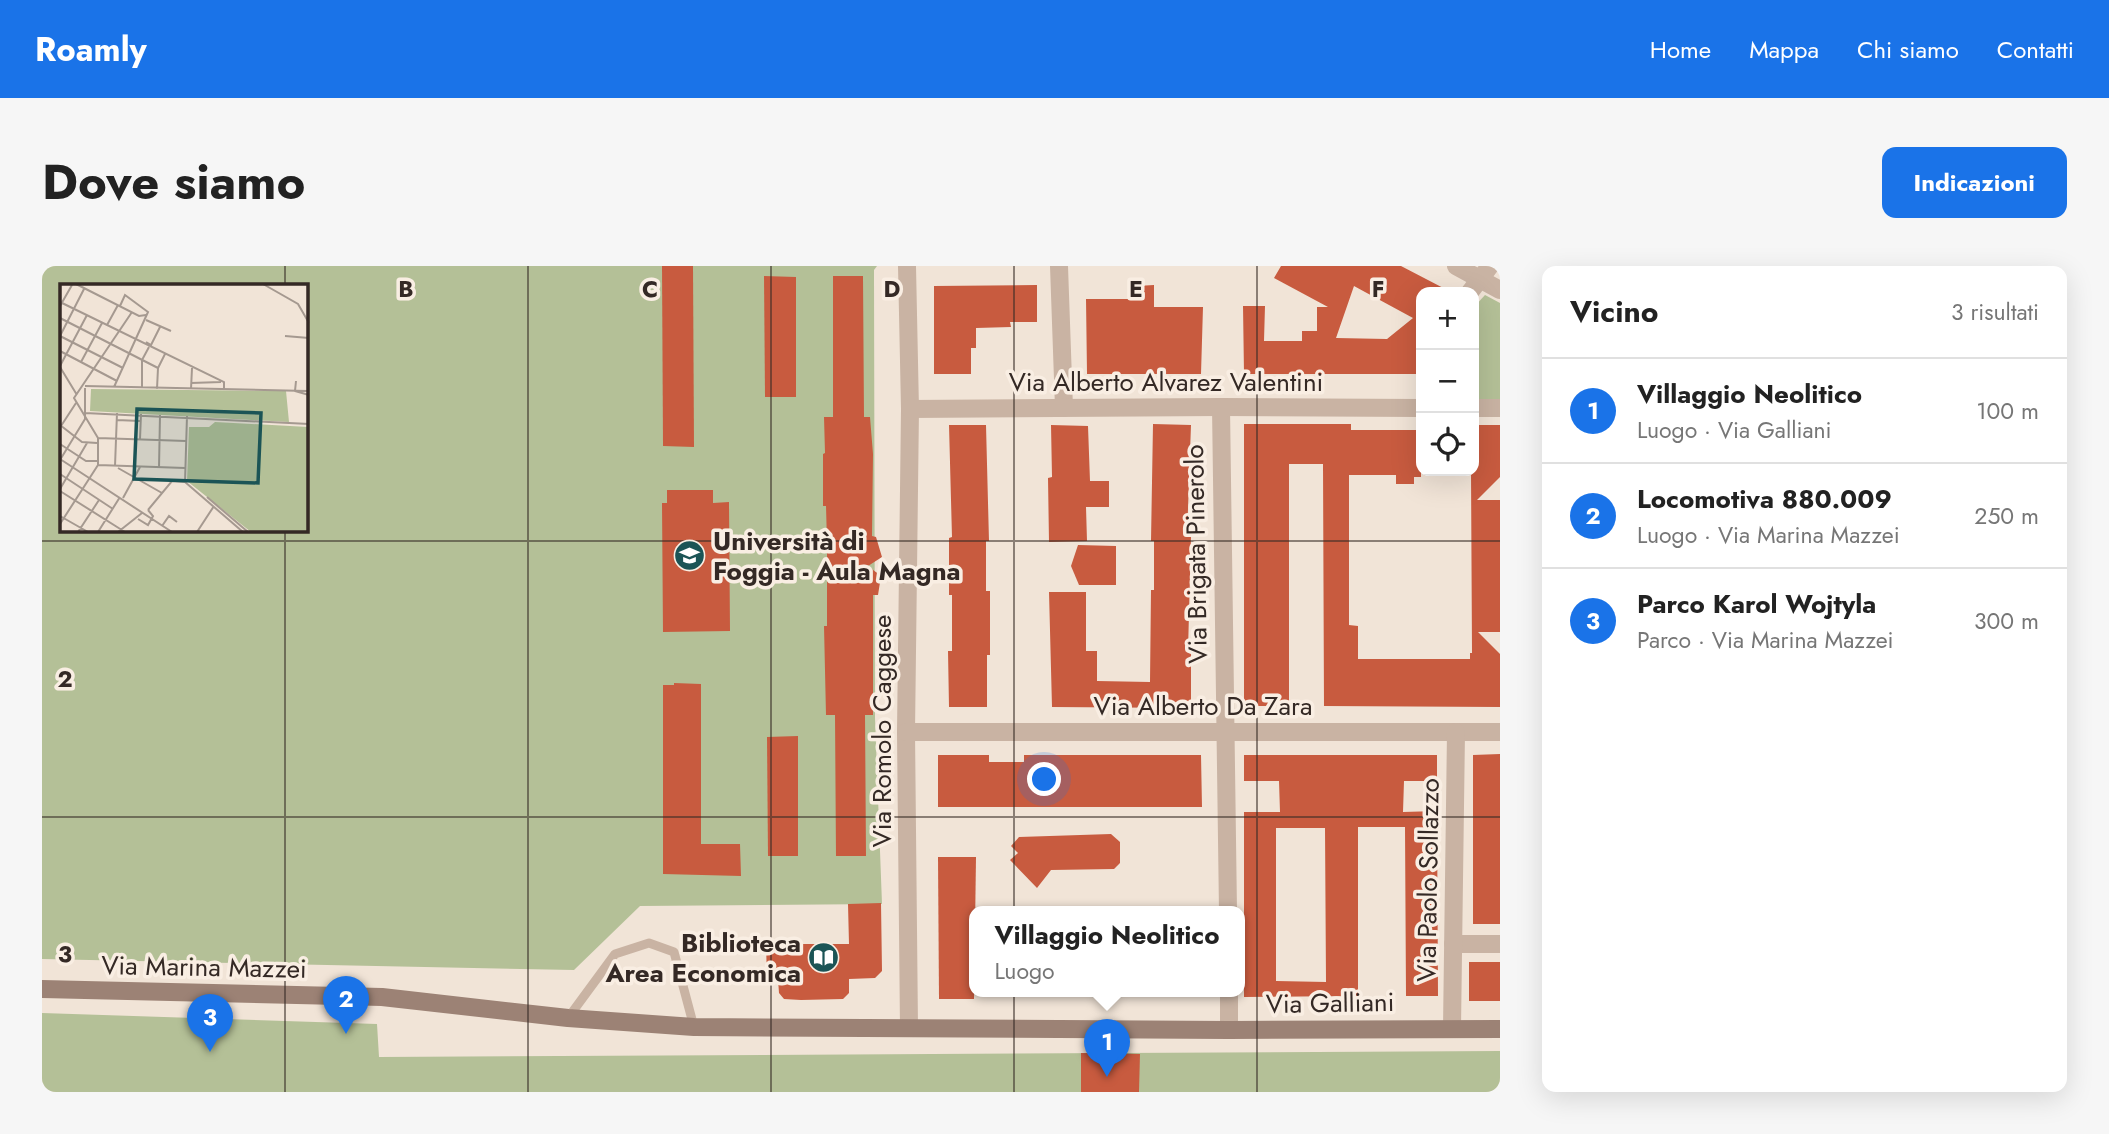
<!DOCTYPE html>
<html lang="it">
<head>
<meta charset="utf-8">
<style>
  :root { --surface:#fff; --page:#f6f6f6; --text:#222; --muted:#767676; --line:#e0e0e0; --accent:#1a73e8 }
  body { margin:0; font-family:Jost,sans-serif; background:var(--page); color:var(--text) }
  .controls { position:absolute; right:21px; top:21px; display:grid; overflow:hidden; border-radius:14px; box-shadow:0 7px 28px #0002 }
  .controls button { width:63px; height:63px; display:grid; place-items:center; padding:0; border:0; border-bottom:2px solid var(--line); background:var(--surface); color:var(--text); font:35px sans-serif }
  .you { position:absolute; left:1003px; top:514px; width:24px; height:24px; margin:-18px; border:5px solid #fff; border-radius:50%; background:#1a73e8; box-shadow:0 0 0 10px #1a73e833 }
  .badge { display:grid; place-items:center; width:46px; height:46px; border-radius:50%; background:var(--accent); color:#fff; font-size:23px; font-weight:700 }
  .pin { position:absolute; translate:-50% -58px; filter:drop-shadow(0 2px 4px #0008) }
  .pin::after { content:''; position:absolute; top:37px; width:24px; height:21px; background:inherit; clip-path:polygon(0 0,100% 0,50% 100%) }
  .popup { position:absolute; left:927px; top:640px; width:276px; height:91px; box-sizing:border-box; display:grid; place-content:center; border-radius:14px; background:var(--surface); filter:drop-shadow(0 2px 5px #0005); font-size:23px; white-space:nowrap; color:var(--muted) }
  .popup b { font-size:26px; color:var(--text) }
  .popup::after { content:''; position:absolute; left:50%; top:100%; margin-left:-14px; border:14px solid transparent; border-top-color:var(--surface) }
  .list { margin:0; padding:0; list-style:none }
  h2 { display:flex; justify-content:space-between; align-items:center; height:91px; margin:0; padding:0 28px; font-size:30px }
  h2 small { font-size:23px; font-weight:400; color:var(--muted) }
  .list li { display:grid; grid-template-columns:46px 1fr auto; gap:21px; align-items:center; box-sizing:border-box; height:105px; padding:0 28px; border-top:2px solid var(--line) }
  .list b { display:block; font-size:26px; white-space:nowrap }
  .list p { margin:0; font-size:23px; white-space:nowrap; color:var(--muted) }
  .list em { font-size:23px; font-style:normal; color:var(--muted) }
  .icon { flex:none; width:38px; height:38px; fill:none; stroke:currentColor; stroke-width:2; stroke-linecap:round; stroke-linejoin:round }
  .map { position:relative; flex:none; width:1458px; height:826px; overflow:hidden; border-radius:14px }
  header { display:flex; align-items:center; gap:42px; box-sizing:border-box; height:98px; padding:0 35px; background:var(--accent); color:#fff }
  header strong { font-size:33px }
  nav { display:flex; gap:38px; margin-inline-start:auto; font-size:24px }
  .intro { display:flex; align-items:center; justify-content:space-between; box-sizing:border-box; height:168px; padding:0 42px }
  h1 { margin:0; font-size:49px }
  .button { padding:18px 32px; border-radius:14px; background:var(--accent); color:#fff; font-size:24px; font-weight:700 }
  main { display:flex; gap:42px; padding:0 42px }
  aside { flex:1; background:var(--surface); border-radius:14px; box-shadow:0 7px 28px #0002 }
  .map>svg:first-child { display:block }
  .green { fill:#b4c097; fill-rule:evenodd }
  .building { fill:#c85b3f; fill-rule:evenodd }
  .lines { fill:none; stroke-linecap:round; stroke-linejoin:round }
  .lane { stroke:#c9b3a3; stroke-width:9 }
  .street { stroke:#c9b3a3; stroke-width:18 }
  .secondary { stroke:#9c8275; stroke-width:18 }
  .grid { fill:none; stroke:#342925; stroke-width:2; stroke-opacity:0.55 }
  .labels { text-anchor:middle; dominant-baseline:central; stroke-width:7; stroke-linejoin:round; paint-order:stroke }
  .street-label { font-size:26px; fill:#342925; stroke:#f9eee3 }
  .poi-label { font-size:26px; font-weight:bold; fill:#342925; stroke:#f9eee3; text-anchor:start }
  .inset-road { fill:none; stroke:#a59990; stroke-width:2 }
  .view { fill:#1b5456; fill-opacity:0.15; stroke:#1b5456; stroke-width:3.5 }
  .inset-edge { fill:none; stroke:#342925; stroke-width:3.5 }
  .grid-label { font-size:23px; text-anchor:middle; font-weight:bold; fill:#342925; stroke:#f9eee3; stroke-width:7; stroke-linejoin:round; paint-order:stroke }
</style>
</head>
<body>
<header>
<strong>Roamly</strong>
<nav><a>Home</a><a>Mappa</a><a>Chi siamo</a><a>Contatti</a></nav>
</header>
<div class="intro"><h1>Dove siamo</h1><a class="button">Indicazioni</a></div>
<main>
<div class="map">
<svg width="1458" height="826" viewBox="0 0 1458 826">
  <rect width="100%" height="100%" fill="#f1e4d7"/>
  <g class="green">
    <path d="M0,0h835l-3,4 1,448 7,186 -242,2 -66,64 -532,-11zM19,19h245v245h-245z"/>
    <path d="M1443,29l15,8v96l-26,1v-93z"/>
    <path d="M0,747l335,11 2,33 1121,-6v41h-1458z"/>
  </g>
  <g class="building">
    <path d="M620,0h31l1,181 -31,-1z"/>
    <path d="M1239,0h120l50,26h-30v82h-177l-1,-68h22l-1,35h38v-10h15v-24h11l-54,-29zM1312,20l11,6 48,26 -26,21 -51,-1z"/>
    <path d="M722,10l32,1v120h-31z"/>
    <path d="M791,10h30l1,141h6l3,37 -1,82 4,1 6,20 -14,9 13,10 -3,19h-5v120h-8l1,141h-30l-1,-141h-9l-2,-89h3v-84l-1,-36h-3v-52l2,-1 -1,-36h9z"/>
    <path d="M995,19v37h-27l1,5 -35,1v20h-5v26h-37v-88z"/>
    <path d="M1112,19v22h49l-2,67h-114l-1,-75h51v-13z"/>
    <path d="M1111,158l38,1 -4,112h4l-3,114h3v57l-139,-1 -3,-115h37v59h11v30l53,1 1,-92h3v-49h-3z"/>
    <path d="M1202,158h107v6h70v47h-7v7h-18v-9h-47v150l9,1v33h112v-6h2l-1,-182h3v-46h26v52l-23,23h23v132h-22l22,22v53l-176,-1 -1,-242h-34v242h-45z"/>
    <path d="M907,159h37l3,116h-3v50h4v64h-3v52h-38l-1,-56h4v-56h-3v-57l3,-1z"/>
    <path d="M1009,159l37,1 2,55h19v26h-23l1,34 -38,1 -1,-64 4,-1z"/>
    <path d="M625,224h46v13l16,-1 1,129 -67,1 -1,-129h5z"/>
    <path d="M1036,279l38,1v39h-37l-8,-19z"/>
    <path d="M632,417l27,1v160h39l1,32 -78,-2v-189h11z"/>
    <path d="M756,470v120h-30l-1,-119z"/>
    <path d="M1458,488v170h-27v-169z"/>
    <path d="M896,489h51v7h35v-7h177l1,52h-264z"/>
    <path d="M1202,489h193v26h-33l-1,31 34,-1 1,185h-32l-1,-169h-47v169l-114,1v-185h36l-1,-31h-35zM1234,562h49l1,154 -50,-1z"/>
    <path d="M1069,568l9,8v21l-6,6 -63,1 -14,18 -27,-28 8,-7 -7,-7 8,-9z"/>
    <path d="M896,591h38l-2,142h-35z"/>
    <path d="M839,637l1,68 -7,7 -26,1v14l-6,6 -42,1 -17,-1 -5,-6 -1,-14h-11l-1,-35h83l-1,-40z"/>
    <rect x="1427" y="696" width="31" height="39"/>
    <path d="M1039,787l59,1 -1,38h-58z"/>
  </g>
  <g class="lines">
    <path class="lane" d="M526,752l47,-64 34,-11 25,9 20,75"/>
    <g class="street">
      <path d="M865,0l3,143 -4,323 3,296"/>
      <path d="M1017,0l5,142"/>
      <path d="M1414,0l44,24"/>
      <path d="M1428,26l20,-26"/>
      <path d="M1179,141l7,504"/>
      <path d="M1432,142h26"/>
      <path d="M868,143l311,-2 200,1"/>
      <path d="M864,466h594"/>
      <path d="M1411,678h47"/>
      <path d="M1187,725v39"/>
      <path d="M1410,762l4,-296"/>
    </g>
    <path class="secondary" d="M0,723l340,8 186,21 126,9 535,3 271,-1"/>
  </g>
  <path class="grid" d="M243,0v19M486,0v826M729,0v826M972,0v826M1215,0v826M243,264v562M0,275h1458M0,551h1458"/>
  <defs>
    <symbol id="university-disc" viewBox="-11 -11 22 22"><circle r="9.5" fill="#1b5456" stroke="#f9eee3"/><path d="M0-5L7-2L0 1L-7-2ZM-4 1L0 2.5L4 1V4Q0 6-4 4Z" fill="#fff"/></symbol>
    <symbol id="library-disc" viewBox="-11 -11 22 22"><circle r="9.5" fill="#1b5456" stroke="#f9eee3"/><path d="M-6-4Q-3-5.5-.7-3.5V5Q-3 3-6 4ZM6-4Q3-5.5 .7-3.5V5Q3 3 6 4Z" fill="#fff"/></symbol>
  </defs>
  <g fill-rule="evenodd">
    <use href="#university-disc" x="630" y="272" width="35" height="35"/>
    <use href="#library-disc" x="764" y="674" width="35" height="35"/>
  </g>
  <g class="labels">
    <g class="street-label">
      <text x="1124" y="116">Via Alberto Alvarez Valentini</text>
      <text transform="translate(1154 288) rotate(-91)">Via Brigata Pinerolo</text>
      <text x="1161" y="440">Via Alberto Da Zara</text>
      <text transform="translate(840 465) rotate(-90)">Via Romolo Caggese</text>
      <text transform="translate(1386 614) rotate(-89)">Via Paolo Sollazzo</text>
      <text transform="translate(162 701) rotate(1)">Via Marina Mazzei</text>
      <text transform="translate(1288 737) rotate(-1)">Via Galliani</text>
    </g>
    <g class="poi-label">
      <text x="671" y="275">Università di<tspan x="671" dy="30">Foggia - Aula Magna</tspan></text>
      <text x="759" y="677" text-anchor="end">Biblioteca<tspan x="759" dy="30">Area Economica</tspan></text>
    </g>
  </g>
  <g transform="translate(18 18)">
    <rect width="248" height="248" fill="#f1e4d7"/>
    <path d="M31,105l195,2 3,31 -199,-11zM155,138l93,5v105h-57l-64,-51 2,-54h20z" fill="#b4c097"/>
    <path class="inset-road" d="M16,0l63,32 7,-1M203,0l35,20 11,19M0,18l164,80v7M0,22l12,-21M0,34l98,50M86,36l25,11M47,41l11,-20M0,52l63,32M0,52l24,-47M225,52l24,2M86,58l5,3 9,-18M0,67l57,30M21,78l21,-39M0,82l27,-51M0,83l17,28M236,97l-1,10 14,4M131,99l30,-1M25,102l222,5M54,103l34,-75 -23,-17 -5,11M82,104v-28l7,-13M97,105l1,-21 7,-14M131,105l1,-21M25,129l224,11M57,136l23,1M0,141l22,17 15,1M1,142l15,-23M38,154l88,3M80,155l1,-25M0,160l26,17h12M0,175l112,73M0,176l25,-41v-31M38,181v-27l-24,-40 58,-86M38,181l87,3M55,182l2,-53M58,184l44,25M99,184l1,-53M0,190l53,35M125,198l58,50M125,198l2,-66M0,205l27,-46M0,207l65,41M147,213l41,35M63,214l17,-31M88,226l24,-29 13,1M0,232l28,16M78,235l10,6 5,-9 -5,-6M0,240l38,-59M102,242l7,-10 8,6M18,248l21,-32M38,248l22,-35M58,248l24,-19M137,248l17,-26"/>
    <path class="view" d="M77,125l124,4 -3,70 -124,-4z"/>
    <rect width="248" height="248" class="inset-edge"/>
  </g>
  <g class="grid-label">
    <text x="364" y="31">B</text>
    <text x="608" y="31">C</text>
    <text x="850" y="31">D</text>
    <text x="1094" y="31">E</text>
    <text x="1336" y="31">F</text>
    <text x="23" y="421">2</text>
    <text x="23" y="696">3</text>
  </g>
</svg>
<div class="controls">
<button>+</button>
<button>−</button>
<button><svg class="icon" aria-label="locate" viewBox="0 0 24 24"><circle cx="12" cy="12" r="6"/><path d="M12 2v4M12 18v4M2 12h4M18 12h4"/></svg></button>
</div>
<div class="you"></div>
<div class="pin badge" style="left:1065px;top:811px">1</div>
<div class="popup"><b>Villaggio Neolitico</b>Luogo</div>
<div class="pin badge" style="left:304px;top:768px">2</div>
<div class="pin badge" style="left:168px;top:786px">3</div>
</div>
<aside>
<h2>Vicino<small>3 risultati</small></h2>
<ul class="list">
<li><span class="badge">1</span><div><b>Villaggio Neolitico</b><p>Luogo · Via Galliani</p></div><em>100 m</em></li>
<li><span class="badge">2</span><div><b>Locomotiva 880.009</b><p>Luogo · Via Marina Mazzei</p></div><em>250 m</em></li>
<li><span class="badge">3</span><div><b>Parco Karol Wojtyla</b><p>Parco · Via Marina Mazzei</p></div><em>300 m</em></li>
</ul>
</aside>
</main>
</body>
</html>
